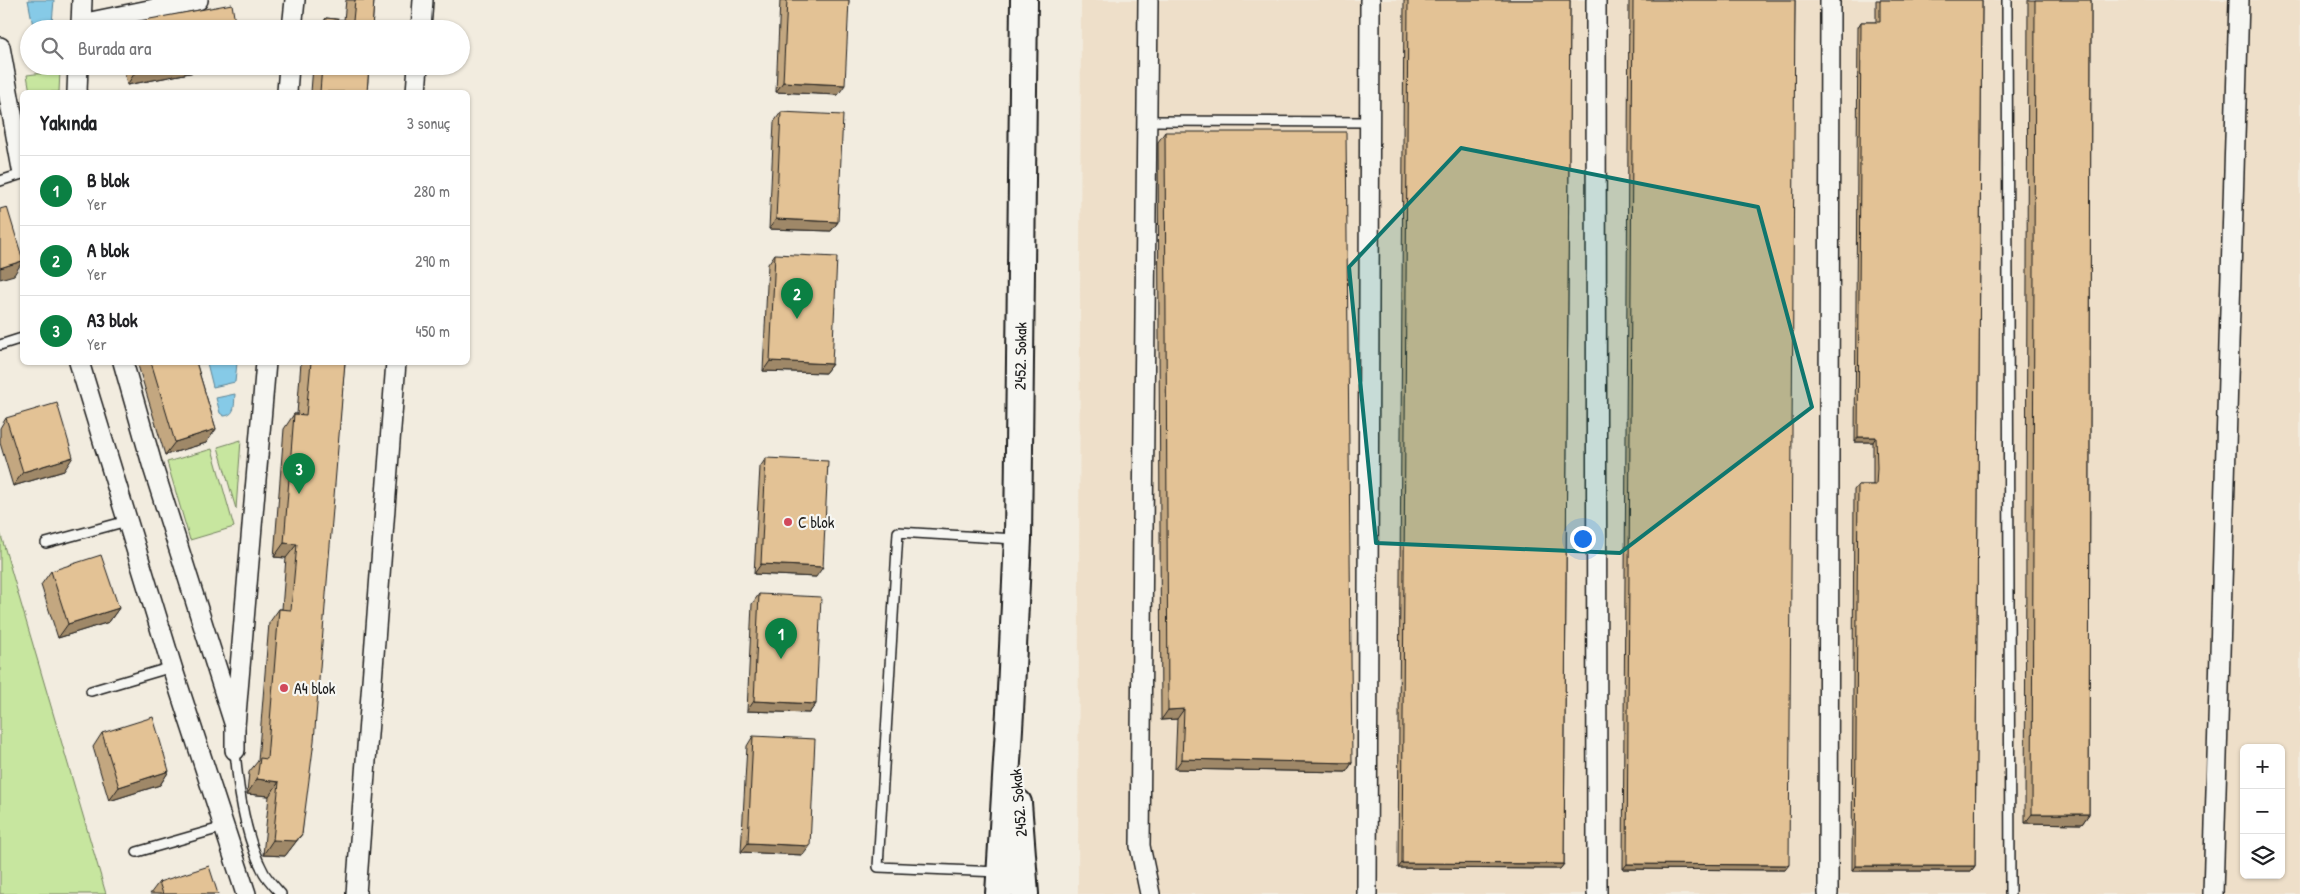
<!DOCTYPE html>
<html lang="tr">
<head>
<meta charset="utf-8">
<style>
  :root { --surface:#fff; --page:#f2f2f2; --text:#202124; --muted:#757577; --line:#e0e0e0; --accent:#0b8043 }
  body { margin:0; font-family:"Patrick Hand",sans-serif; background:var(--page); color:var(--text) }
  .controls { position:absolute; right:15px; bottom:15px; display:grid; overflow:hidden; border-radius:8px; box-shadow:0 1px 4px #0004 }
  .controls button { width:45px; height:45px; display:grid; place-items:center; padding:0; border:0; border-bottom:1px solid var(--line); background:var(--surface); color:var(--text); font:25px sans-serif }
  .you { position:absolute; left:1582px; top:538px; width:18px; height:18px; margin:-12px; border:4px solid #fff; border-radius:50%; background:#1a73e8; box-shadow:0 0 0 8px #1a73e833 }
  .badge { display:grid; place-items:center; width:32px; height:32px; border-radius:50%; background:var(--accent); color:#fff; font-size:16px; font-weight:700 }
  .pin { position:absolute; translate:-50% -41px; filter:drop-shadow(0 1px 2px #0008) }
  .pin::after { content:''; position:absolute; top:26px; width:18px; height:15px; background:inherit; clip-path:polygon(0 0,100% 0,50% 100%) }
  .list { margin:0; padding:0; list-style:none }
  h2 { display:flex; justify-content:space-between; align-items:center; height:65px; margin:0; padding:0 20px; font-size:21px }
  h2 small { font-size:16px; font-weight:400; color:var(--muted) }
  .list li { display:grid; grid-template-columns:32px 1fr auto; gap:15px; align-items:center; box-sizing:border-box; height:70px; padding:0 20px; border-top:1px solid var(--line) }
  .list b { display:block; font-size:19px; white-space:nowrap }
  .list p { margin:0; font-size:16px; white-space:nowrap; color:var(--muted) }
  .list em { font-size:16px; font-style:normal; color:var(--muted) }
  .icon { flex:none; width:28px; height:28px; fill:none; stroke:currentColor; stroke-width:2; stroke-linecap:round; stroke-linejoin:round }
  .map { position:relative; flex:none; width:2300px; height:894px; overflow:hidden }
  .search { position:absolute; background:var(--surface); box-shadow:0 1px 4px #0004; left:20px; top:20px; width:450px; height:55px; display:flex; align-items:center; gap:12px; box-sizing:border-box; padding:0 18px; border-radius:28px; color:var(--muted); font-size:19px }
  .panel { position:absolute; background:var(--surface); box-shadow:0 1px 4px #0004; left:20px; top:90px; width:450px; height:275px; border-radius:8px }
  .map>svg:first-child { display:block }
  .built { fill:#eedfc9; fill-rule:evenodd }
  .green { fill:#c7e69f; stroke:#72815e }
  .water { fill:#86cae7; stroke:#5c8496 }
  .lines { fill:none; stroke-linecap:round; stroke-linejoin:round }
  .service-casing { stroke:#1c1c1c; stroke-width:12 }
  .minor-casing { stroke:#1c1c1c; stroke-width:22 }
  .secondary-casing { stroke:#1c1c1c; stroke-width:30 }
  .service { stroke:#f6f6f2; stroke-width:9 }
  .minor { stroke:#f6f6f2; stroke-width:19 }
  .secondary { stroke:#f6f6f2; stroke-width:26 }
  .wall { fill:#c3a780; stroke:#1c1c1c }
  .shaded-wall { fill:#9f8868; stroke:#1c1c1c }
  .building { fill:#e3c295; stroke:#1c1c1c }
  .marked { fill:#0f766e; fill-opacity:0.2; stroke:#0f766e; stroke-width:4; stroke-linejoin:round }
  .poi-dot { fill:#d1495b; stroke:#f6f6f2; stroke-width:2 }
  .labels { text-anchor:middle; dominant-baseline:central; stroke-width:4.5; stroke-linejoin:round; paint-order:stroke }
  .street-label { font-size:16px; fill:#1c1c1c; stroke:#f6f6f2 }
  .poi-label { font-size:16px; fill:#1c1c1c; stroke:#f6f6f2; text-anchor:start }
</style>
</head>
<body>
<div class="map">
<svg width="2300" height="894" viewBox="0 0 2300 894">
  <rect width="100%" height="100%" fill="#f2ecdf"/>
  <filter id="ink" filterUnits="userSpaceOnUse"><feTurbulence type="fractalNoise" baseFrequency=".02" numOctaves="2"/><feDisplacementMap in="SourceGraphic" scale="10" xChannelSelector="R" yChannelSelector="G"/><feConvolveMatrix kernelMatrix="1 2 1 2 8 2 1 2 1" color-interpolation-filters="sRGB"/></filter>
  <g filter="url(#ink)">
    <path class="built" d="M1081,0h1219v894h-1222zM2244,748h37v127h-37z"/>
    <g class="green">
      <path d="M60,71l-1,21h-29l-3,-17z"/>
      <path d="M241,440l-5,69 -18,-62z"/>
      <path d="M212,449l22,78 -44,13 -23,-78z"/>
      <path d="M0,532l106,362h-106z"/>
    </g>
    <g class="water">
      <path d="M28,0h26l-2,23 -19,3z"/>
      <path d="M207,363h30l-2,19 -22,5z"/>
      <path d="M235,394c-1,11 1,21 -11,22l-4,-3 -4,-15z"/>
    </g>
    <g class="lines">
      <defs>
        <g id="service">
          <path d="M2007,0l3,894"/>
          <path d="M1147,121l222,1"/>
          <path d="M0,181l22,-7"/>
          <path d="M0,345l22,-7"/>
          <path d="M46,543l81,-22"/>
          <path d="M91,691l81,-24"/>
          <path d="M235,750c3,38 10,88 29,123 4,7 11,14 17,21"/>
          <path d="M137,852l87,-25"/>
          <path d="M999,872l-121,-5 20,-335 117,7"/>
        </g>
        <g id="minor">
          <path d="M82,0l-1,24 117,-24"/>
          <path d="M1148,0l-8,846 10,48"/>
          <path d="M1596,0l1,894"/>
          <path d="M292,29l3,-29"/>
          <path d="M421,29l2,-29"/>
          <path d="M0,47l22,122"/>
          <path d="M77,92l1,-26"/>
          <path d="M287,92l2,-26"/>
          <path d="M416,92l2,-26"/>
          <path d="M79,362l93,305 74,227"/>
          <path d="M123,362l29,102 83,262 31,-364"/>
          <path d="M235,726v24"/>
          <path d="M356,894l40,-532"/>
          <path d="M1367,894l3,-894"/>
          <path d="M1828,894l2,-894"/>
          <path d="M2213,894l26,-894"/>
        </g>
        <g id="secondary">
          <path d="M1018,803l7,91"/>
          <path d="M999,894l11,-182 8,-173 6,-539"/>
        </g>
      </defs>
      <use href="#service" class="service-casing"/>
      <use href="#minor" class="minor-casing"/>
      <use href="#secondary" class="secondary-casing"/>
      <use href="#service" class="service"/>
      <use href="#minor" class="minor"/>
      <use href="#secondary" class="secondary"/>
    </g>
    <g class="wall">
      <path d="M346,0h28l-2,29h-54l8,-11 18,2z"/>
      <path d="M780,0h69l-11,95 -62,-3z"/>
      <path d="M1404,0h166l-6,864 -4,5 -162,-1z"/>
      <path d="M1629,0h166l-10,870 -162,-1z"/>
      <path d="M1876,0h106l-7,866 -4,5h-119l2,-381 4,-5h15v-43h-18l3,-415 3,-5h15z"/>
      <path d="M2028,0h63l-2,814 -7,10 -57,-1z"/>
      <path d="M128,23l108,6h-112z"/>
      <path d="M123,66h103l-99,19z"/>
      <path d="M313,66h56l-2,26h-56z"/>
      <path d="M781,112l57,110 -7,9 -62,-2 5,-107z"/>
      <path d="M1165,132l187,631 -6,9 -171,-3 2,-50 -16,1 -3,-578z"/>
      <path d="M775,254l57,110 -7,9 -62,-2 5,-107z"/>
      <path d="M137,362h59l20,67 -10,14 -41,12z"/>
      <path d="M301,362h44l-43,472 -17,22 -22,-1 6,-59 -22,-2 2,-22 9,-11 11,-138 10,-14h3l4,-51 -12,-1 10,-128 10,-15h3z"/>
      <path d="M6,418l58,53 -51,15 -13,-43v-15z"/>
      <path d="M766,458l50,119 -62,-3 6,-107z"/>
      <path d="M51,571l68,37 -10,14 -51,16 -17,-53z"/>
      <path d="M759,594l57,110 -7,9 -62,-2 5,-107z"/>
      <path d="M102,733l67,38 -9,14 -51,16 -16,-54z"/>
      <path d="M753,736l50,119 -62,-3 6,-106z"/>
      <path d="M159,882l59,12h-68z"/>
    </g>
    <g class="shaded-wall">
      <path d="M160,66h66l-99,19 9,-14z"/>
      <path d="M783,82l62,3 -7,10 -62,-3z"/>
      <path d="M776,219l62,3 -7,9 -62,-2z"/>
      <path d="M22,261v1l-8,13 -14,4v-11z"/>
      <path d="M770,361l62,3 -7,9 -62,-2z"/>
      <path d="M216,429l-10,14 -41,12 10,-13z"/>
      <path d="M1858,437h18l-3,5h-18z"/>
      <path d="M73,457l-9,14 -51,15 10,-14z"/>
      <path d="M284,543l13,1 -11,14 -12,-1z"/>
      <path d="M761,564l62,3 -7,10 -62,-3z"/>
      <path d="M119,608l-10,14 -51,16 10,-14z"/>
      <path d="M754,701l62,3 -7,9 -62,-2z"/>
      <path d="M1184,709l-7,10 -16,1 7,-10z"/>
      <path d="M1182,759l170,4 -6,9 -171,-3z"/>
      <path d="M169,771l-9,14 -51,16 10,-14z"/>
      <path d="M257,779l22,3 -10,14 -22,-2z"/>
      <path d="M2032,814h57l-7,10 -57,-1z"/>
      <path d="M302,834l-17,22 -22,-1 10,-15z"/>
      <path d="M748,843l62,3 -7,9 -62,-3z"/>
      <path d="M1402,863l162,1 -4,5 -162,-1z"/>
      <path d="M1627,864l162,1 -4,5 -162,-1z"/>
      <path d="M1855,866h120l-4,5h-119z"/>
    </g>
    <g class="building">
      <path d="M355,0h19l-2,29h-47l1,-11 27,3z"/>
      <path d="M787,0h62l-4,85 -62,-3z"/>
      <path d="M1408,0h162l-6,864 -162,-1z"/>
      <path d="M1633,0h162l-6,865 -162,-1z"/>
      <path d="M1880,0h102l-7,866h-120l3,-381h18l1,-17 -1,-31h-18l3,-415h19z"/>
      <path d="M2035,0h56l-2,814h-57z"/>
      <path d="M232,4l4,25h-107l-1,-6z"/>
      <path d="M136,66h24l-24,5z"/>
      <path d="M322,66h47l-2,26h-47z"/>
      <path d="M781,112l62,3 -5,107 -62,-3z"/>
      <path d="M1165,132h181l6,631 -170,-4 2,-50 -16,1z"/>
      <path d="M7,207l15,50v4l-22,7v-59z"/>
      <path d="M775,254l62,3 -5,107 -62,-3z"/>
      <path d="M151,362h45l20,67 -41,13z"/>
      <path d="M311,362h34l-31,379 -12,93 -6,7 -23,-1 6,-58 -22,-3 3,-21 7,1 12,-150 12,1 6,-66 -13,-1 10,-129 12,1z"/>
      <path d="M57,403l16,54 -50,15 -17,-54z"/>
      <path d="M766,458l62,3 -5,106 -62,-3z"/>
      <path d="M101,555l18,53 -51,16 -17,-53z"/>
      <path d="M759,594l62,3 -5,107 -62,-3z"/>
      <path d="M153,717l16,54 -50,16 -17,-54z"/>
      <path d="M753,736l62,3 -5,107 -62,-3z"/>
      <path d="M209,866l9,28h-55l-4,-12z"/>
    </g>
  </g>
  <path class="marked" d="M1461,148l297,59 54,200 -192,146 -244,-10 -27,-276z"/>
  <g class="poi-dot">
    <circle cx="788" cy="522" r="5"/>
    <circle cx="284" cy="688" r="5"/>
  </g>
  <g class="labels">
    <g class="street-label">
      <text transform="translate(1020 356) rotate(-89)">2452. Sokak</text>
      <text transform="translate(1018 803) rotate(-95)">2452. Sokak</text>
    </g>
    <g class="poi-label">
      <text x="798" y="522">C blok</text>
      <text x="294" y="688">A4 blok</text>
    </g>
  </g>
</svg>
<div class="controls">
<button>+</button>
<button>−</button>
<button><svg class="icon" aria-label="layers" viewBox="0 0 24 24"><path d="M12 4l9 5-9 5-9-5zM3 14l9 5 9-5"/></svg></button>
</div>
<div class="you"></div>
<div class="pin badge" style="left:781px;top:659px">1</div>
<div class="pin badge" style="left:797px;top:319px">2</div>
<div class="pin badge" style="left:299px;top:494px">3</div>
<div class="search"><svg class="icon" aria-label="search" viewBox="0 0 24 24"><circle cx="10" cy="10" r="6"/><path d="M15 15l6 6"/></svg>Burada ara</div>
<section class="panel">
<h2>Yakında<small>3 sonuç</small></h2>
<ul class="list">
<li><span class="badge">1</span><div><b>B blok</b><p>Yer</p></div><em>280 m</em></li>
<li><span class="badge">2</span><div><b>A blok</b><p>Yer</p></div><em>290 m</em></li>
<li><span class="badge">3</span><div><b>A3 blok</b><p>Yer</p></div><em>450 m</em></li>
</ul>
</section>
</div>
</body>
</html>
